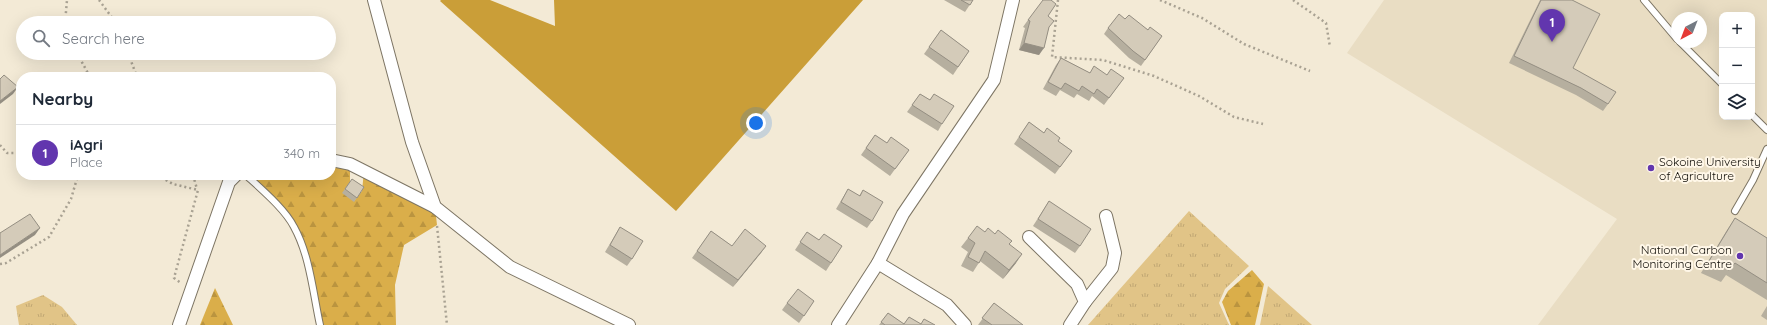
<!DOCTYPE html>
<html lang="en">
<head>
<meta charset="utf-8">
<style>
  :root { --surface:#fff; --page:#f2f2f3; --text:#1f2937; --muted:#747a83; --line:#e0e1e3; --accent:#6236ae }
  body { margin:0; font-family:Quicksand,sans-serif; background:var(--page); color:var(--text) }
  .controls { position:absolute; right:12px; top:12px; display:grid; overflow:hidden; border-radius:8px; box-shadow:0 4px 16px #0002 }
  .controls button { width:36px; height:36px; display:grid; place-items:center; padding:0; border:0; border-bottom:1px solid var(--line); background:var(--surface); color:var(--text); font:20px sans-serif }
  .compass { position:absolute; left:1671px; top:12px; width:36px; height:36px; border-radius:50%; background:var(--surface); box-shadow:0 4px 16px #0002; rotate:222deg }
  .you { position:absolute; left:756px; top:123px; width:14px; height:14px; margin:-10px; border:3px solid #fff; border-radius:50%; background:#1a73e8; box-shadow:0 0 0 6px #1a73e833 }
  .badge { display:grid; place-items:center; width:26px; height:26px; border-radius:50%; background:var(--accent); color:#fff; font-size:13px; font-weight:700 }
  .pin { position:absolute; translate:-50% -33px; filter:drop-shadow(0 1px 2px #0008) }
  .pin::after { content:''; position:absolute; top:21px; width:14px; height:12px; background:inherit; clip-path:polygon(0 0,100% 0,50% 100%) }
  .list { margin:0; padding:0; list-style:none }
  h2 { display:flex; justify-content:space-between; align-items:center; height:52px; margin:0; padding:0 16px; font-size:17px }
  h2 small { font-size:13px; font-weight:400; color:var(--muted) }
  .list li { display:grid; grid-template-columns:26px 1fr auto; gap:12px; align-items:center; box-sizing:border-box; height:56px; padding:0 16px; border-top:1px solid var(--line) }
  .list b { display:block; font-size:15px; white-space:nowrap }
  .list p { margin:0; font-size:13px; white-space:nowrap; color:var(--muted) }
  .list em { font-size:13px; font-style:normal; color:var(--muted) }
  .icon { flex:none; width:22px; height:22px; fill:none; stroke:currentColor; stroke-width:2; stroke-linecap:round; stroke-linejoin:round }
  .map { position:relative; flex:none; width:1767px; height:325px; overflow:hidden }
  .search { position:absolute; background:var(--surface); box-shadow:0 4px 16px #0002; left:16px; top:16px; width:320px; height:44px; display:flex; align-items:center; gap:10px; box-sizing:border-box; padding:0 14px; border-radius:22px; color:var(--muted); font-size:15px }
  .panel { position:absolute; background:var(--surface); box-shadow:0 4px 16px #0002; left:16px; top:72px; width:320px; height:108px; border-radius:16px }
  .map>svg:first-child { display:block }
  .built { fill:#e9ddc3; fill-rule:evenodd }
  .grass { fill:url(#grass-tufts) }
  .forest { fill:url(#forest-firs) }
  .water { fill:#ca9e38 }
  .lines { fill:none; stroke-linecap:round; stroke-linejoin:round }
  .service-casing { stroke:#7d7564; stroke-width:8 }
  .minor-casing { stroke:#7d7564; stroke-width:14 }
  .path { stroke:#a9a293; stroke-width:2.5; stroke-dasharray:2 3; stroke-linecap:butt }
  .service { stroke:#fff; stroke-width:6 }
  .minor { stroke:#fff; stroke-width:12 }
  .wall { fill:#b6af9f }
  .shaded-wall { fill:#948e82 }
  .building { fill:#d4cbb9; stroke:#948e82 }
  .poi-dot { fill:#6236ae; stroke:#fff7e8; stroke-width:1.5 }
  .labels { text-anchor:middle; dominant-baseline:central; stroke-width:4; stroke-linejoin:round; paint-order:stroke }
  .poi-label { font-size:12px; fill:#0f0c06; stroke:#fff7e8; text-anchor:start }
</style>
</head>
<body>
<div class="map">
<svg width="1767" height="325" viewBox="0 0 1767 325">
  <defs>
    <pattern id="grass-tufts" width="24" height="20" patternUnits="userSpaceOnUse"><rect width="24" height="20" fill="#e1c487"/><path d="M3 7l-1-3M5 7V3M7 7l1-3M15 17l-1-3M17 17v-4M19 17l1-3" fill="none" stroke="#c0a773"/></pattern>
    <pattern id="forest-firs" width="22" height="20" patternUnits="userSpaceOnUse"><rect width="22" height="20" fill="#daae4a"/><path d="M5 1l3.5 6h-7zM16 11l3.5 6h-7z" fill="#ba943f"/></pattern>
  </defs>
  <rect width="100%" height="100%" fill="#f3ead6"/>
  <path class="built" d="M1384,0h383v325h-229l79,-106 -270,-166zM1722,15h30v102h-30zM1677,18h24v24h-24z"/>
  <g class="grass">
    <path d="M1189,211l60,55 -24,23 -6,14 10,22h-141z"/>
    <path d="M1268,286l44,39h-52z"/>
    <path d="M43,295l19,12 15,18h-58l-3,-19z"/>
  </g>
  <g class="forest">
    <path d="M331,160l19,4v18l4,19 8,-10 2,-20 71,36 2,18 -33,20 -9,40 1,40h-76l-13,-64 -13,-35 -48,-51h85z"/>
    <path d="M1252,270l12,14 -9,41h-24l-9,-23 6,-11z"/>
    <path d="M215,288l18,37h-33z"/>
  </g>
  <path class="water" d="M441,0h49l65,26 -1,-26h309l-187,211 -236,-210z"/>
  <g class="lines">
    <defs>
      <g id="service">
        <path d="M1644,0l33,39"/>
        <path d="M1680,42l42,42"/>
        <path d="M1752,115l15,15"/>
        <path d="M246,175c15,14 39,34 48,52 16,29 19,66 26,98"/>
        <path d="M1735,211l18,-31 14,-31"/>
      </g>
      <g id="minor">
        <path d="M374,0l38,142 23,65 75,60 119,58"/>
        <path d="M331,160l19,4 85,43"/>
        <path d="M1029,237l48,47 8,18 -15,23"/>
        <path d="M878,263l69,42 18,20"/>
        <path d="M1085,302l27,-34 3,-15 -9,-37"/>
        <path d="M179,325l50,-143 7,-7"/>
        <path d="M838,325l40,-62 25,-49 91,-134 19,-80"/>
      </g>
    </defs>
    <use href="#service" class="service-casing"/>
    <use href="#minor" class="minor-casing"/>
    <g class="path">
      <path d="M99,0l17,23"/>
      <path d="M1058,0l-6,57 51,3 51,16 45,20 35,21 29,7"/>
      <path d="M1160,0l42,18 42,26 66,27"/>
      <path d="M1293,0l33,23 4,24"/>
      <path d="M65,23l2,-23"/>
      <path d="M77,53l13,24"/>
      <path d="M128,53l9,24"/>
      <path d="M20,96l1,-1"/>
      <path d="M0,145l7,8h14"/>
      <path d="M157,175l16,9 25,6 -24,88 7,5"/>
      <path d="M193,175l4,14"/>
      <path d="M437,226l10,99"/>
      <path d="M0,264l6,-1 43,-26 22,-38 7,-24"/>
    </g>
    <use href="#service" class="service"/>
    <use href="#minor" class="minor"/>
  </g>
  <g class="wall">
    <path d="M944,0h29l-8,12z"/>
    <path d="M1540,0h32l1,68 35,36 -5,7 -27,-16 -67,-32z"/>
    <path d="M1048,16l1,12 -10,27 -20,-5 6,-22 -2,-1 5,-7z"/>
    <path d="M1125,19l37,17 -21,30 -12,-8 -25,-24 4,-6z"/>
    <path d="M941,30l28,21 -16,24 -29,-21z"/>
    <path d="M1061,58l29,15 17,2 17,3 -20,27 -12,-9 -3,5 -12,-7 -3,4 -14,-8 -4,6 -13,-7 13,-24z"/>
    <path d="M920,94l10,6 4,-6 8,30 -4,7 -31,-19z"/>
    <path d="M1029,122l15,11 14,8 14,10 -17,23 -41,-30z"/>
    <path d="M875,135l12,8 22,7 -19,26 -29,-21z"/>
    <path d="M352,179l12,8 -10,15 -12,-9z"/>
    <path d="M848,189l11,7 4,-6 9,31 -5,7 -31,-19z"/>
    <path d="M1049,201l31,45 -5,7 -42,-27z"/>
    <path d="M1735,218l32,20v62l-41,-25 -5,7 -20,-9 26,-43z"/>
    <path d="M620,227l12,32 -5,7 -22,-14z"/>
    <path d="M711,231l21,15h34l-33,41 -41,-29z"/>
    <path d="M807,232l12,8 23,6 -16,25 -31,-21z"/>
    <path d="M985,232l10,2 15,10 6,19 -13,16 -23,-18 -7,11 -12,-6 7,-14 -7,-5 7,-9z"/>
    <path d="M814,301l-15,22 -17,-13 5,-7z"/>
    <path d="M994,303l29,22h-45z"/>
    <path d="M1767,306v14l-6,-4z"/>
    <path d="M888,313l16,11 5,-7 12,7 14,1h-56z"/>
  </g>
  <g class="shaded-wall">
    <path d="M1024,43l20,5 -5,7 -20,-5z"/>
    <path d="M18,87l-5,7 -13,10v-3z"/>
    <path d="M40,228l-5,7 -35,23v-3z"/>
    <path d="M766,246l-5,7 -28,34 5,-7z"/>
    <path d="M1022,254l-6,9 -13,16 6,-9z"/>
  </g>
  <g class="building">
    <path d="M961,0h12l-3,5z"/>
    <path d="M1043,0h8l5,4 -8,12 6,5 -5,6 -5,21 -20,-5 6,-22 -2,-1z"/>
    <path d="M1541,0h31l28,14 -27,54 43,24 -8,12 -27,-16 -67,-32z"/>
    <path d="M1119,14l6,5 4,-4 19,15 2,-3 12,9 -17,24 -12,-9 -25,-23z"/>
    <path d="M941,30l28,21 -11,16 -29,-20z"/>
    <path d="M1061,58l29,15 4,-7 13,9 4,-6 13,9 -15,20 -12,-9 -3,5 -12,-8 -3,5 -14,-8 -4,6 -13,-7z"/>
    <path d="M4,75l14,12 -18,14v-22z"/>
    <path d="M920,94l10,6 4,-6 20,12 -12,18 -30,-19z"/>
    <path d="M1029,122l15,11 3,-5 13,10 -2,3 14,10 -12,16 -41,-30z"/>
    <path d="M875,135l12,8 4,-6 18,13 -14,19 -29,-21z"/>
    <path d="M352,179l12,8 -7,11 -12,-9z"/>
    <path d="M848,189l12,7 3,-6 20,12 -11,19 -31,-19z"/>
    <path d="M1049,201l42,28 -11,17 -42,-27z"/>
    <path d="M30,214l10,14 -40,27v-22z"/>
    <path d="M1735,218l32,20v45l-32,-20 -6,7 -20,-9z"/>
    <path d="M977,226l8,6 3,-4 7,6 3,-4 14,11 -3,3 13,10 -13,16 -24,-19 -6,12 -11,-6 7,-14 -7,-5z"/>
    <path d="M620,227l23,14 -11,18 -22,-14z"/>
    <path d="M745,229l21,17 -28,34 -41,-29 14,-20 21,15z"/>
    <path d="M807,232l12,8 5,-6 18,12 -11,17 -31,-21z"/>
    <path d="M798,289l16,12 -10,15 -17,-13z"/>
    <path d="M994,303l29,22h-31l-10,-7z"/>
    <path d="M888,313l16,11 5,-7 12,7 3,-5 11,6h-50l-4,-3z"/>
  </g>
  <g class="poi-dot">
    <circle cx="1651" cy="168" r="4"/>
    <circle cx="1740" cy="256" r="4"/>
  </g>
  <g class="labels">
    <g class="poi-label">
      <text x="1659" y="161">Sokoine University<tspan x="1659" dy="14">of Agriculture</tspan></text>
      <text x="1732" y="249" text-anchor="end">National Carbon<tspan x="1732" dy="14">Monitoring Centre</tspan></text>
    </g>
  </g>
</svg>
<div class="controls">
<button>+</button>
<button>−</button>
<button><svg class="icon" aria-label="layers" viewBox="0 0 24 24"><path d="M12 4l9 5-9 5-9-5zM3 14l9 5 9-5"/></svg></button>
</div>
<svg class="compass" viewBox="-18 -18 36 36"><path d="M0-13l5 13h-10z" fill="#e53935"/><path d="M0 13l5-13h-10z" fill="#747a83"/></svg>
<div class="you"></div>
<div class="pin badge" style="left:1552px;top:42px">1</div>
<div class="search"><svg class="icon" aria-label="search" viewBox="0 0 24 24"><circle cx="10" cy="10" r="6"/><path d="M15 15l6 6"/></svg>Search here</div>
<section class="panel">
<h2>Nearby<small></small></h2>
<ul class="list">
<li><span class="badge">1</span><div><b>iAgri</b><p>Place</p></div><em>340 m</em></li>
</ul>
</section>
</div>
</body>
</html>
